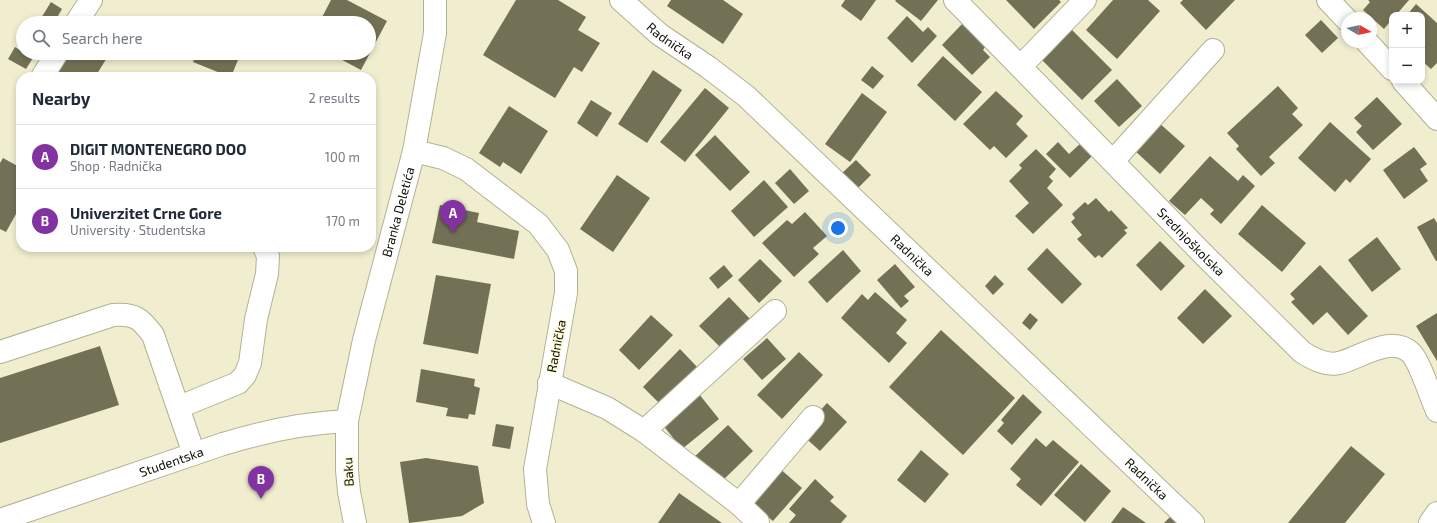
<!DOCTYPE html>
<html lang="en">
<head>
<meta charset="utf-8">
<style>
  :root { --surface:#fff; --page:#f2f2f3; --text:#1f2937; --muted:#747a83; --line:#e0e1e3; --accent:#8332a2 }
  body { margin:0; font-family:"Exo 2",sans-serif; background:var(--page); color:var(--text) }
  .controls { position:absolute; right:12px; top:12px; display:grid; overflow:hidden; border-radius:8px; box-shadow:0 2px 6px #0003 }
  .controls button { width:36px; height:36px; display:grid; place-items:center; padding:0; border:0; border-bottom:1px solid var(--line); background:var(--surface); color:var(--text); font:20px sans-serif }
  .compass { position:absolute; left:1341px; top:12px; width:36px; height:36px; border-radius:50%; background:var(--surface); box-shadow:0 2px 6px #0003; rotate:99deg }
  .you { position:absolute; left:838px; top:228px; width:14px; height:14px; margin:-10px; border:3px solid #fff; border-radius:50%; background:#1a73e8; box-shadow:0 0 0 6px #1a73e833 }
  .badge { display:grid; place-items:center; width:26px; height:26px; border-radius:50%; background:var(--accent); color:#fff; font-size:13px; font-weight:700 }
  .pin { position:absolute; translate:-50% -33px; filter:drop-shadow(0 1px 2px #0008) }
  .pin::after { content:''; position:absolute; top:21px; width:14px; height:12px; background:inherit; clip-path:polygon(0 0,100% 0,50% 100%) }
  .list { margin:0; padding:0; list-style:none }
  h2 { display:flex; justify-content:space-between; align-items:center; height:52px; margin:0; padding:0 16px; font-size:17px }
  h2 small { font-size:13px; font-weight:400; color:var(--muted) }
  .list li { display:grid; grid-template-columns:26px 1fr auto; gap:12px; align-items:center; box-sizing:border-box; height:64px; padding:0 16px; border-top:1px solid var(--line) }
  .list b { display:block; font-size:15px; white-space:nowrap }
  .list p { margin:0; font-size:13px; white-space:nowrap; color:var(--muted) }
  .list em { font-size:13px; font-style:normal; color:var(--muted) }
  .icon { flex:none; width:22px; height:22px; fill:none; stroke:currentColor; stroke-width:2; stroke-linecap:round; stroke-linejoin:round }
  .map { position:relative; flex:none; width:1437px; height:523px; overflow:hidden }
  .search { position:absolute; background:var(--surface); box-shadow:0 2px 6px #0003; left:16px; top:16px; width:360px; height:44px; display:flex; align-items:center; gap:10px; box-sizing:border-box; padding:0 14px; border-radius:22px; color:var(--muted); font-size:15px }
  .panel { position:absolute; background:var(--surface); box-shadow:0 2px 6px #0003; left:16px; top:72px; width:360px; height:180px; border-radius:16px }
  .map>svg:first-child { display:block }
  .building { fill:#737155 }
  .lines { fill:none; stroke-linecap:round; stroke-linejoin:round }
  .minor-casing { stroke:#b3b193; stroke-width:24 }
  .minor { stroke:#fff; stroke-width:22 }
  .labels { text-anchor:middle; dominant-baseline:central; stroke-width:3; stroke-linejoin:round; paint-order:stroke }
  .street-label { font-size:13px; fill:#100f05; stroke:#fdfcdc }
</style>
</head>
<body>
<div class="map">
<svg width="1437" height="523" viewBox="0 0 1437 523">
  <rect width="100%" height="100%" fill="#f0eecf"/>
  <g class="building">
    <path d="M331,0h16l40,21 -26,49 -32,-17h40v-30h-50z"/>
    <path d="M516,0h42l28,17 -8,13 22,13 -18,29 -8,-5 -19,31 -72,-43z"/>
    <path d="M671,0h52l20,14 -20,30 -56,-38z"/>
    <path d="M845,0h31l-15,21 -20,-15z"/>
    <path d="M896,0h42l-17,21 -26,-20z"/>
    <path d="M1006,0h53l2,2 -27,27z"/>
    <path d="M1113,0h35l12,11 -43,48 -31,-29z"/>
    <path d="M1183,0h52l-29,30 -26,-27z"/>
    <path d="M1368,0h41l-13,15h-4v4l-8,10 -21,-19 7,-8z"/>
    <path d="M51,2l11,7 -8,14h-16z"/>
    <path d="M1416,4l21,19v40l-6,6 -9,-8v-46h-15z"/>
    <path d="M907,16l16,16 5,-5 9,9 -25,27 -25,-25z"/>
    <path d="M1321,20l17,18 -16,15 -17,-18z"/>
    <path d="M962,24l23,23 -2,3 7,7 -18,18 -30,-30z"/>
    <path d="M1067,25l45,45 -30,30 -45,-45z"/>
    <path d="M15,47l6,4 2,-3v5h13l-10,16 -18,-10z"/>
    <path d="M63,53h47l-15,24h-33l-10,-6z"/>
    <path d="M197,53h37l6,2 -9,22h-1l-37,-15z"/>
    <path d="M943,56l39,36 -27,29 -38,-36z"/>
    <path d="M872,66l12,10 -11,13 -12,-9z"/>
    <path d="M653,70l29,20 -35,53 -29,-19z"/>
    <path d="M1117,79l25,27 -23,21 -25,-26z"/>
    <path d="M1278,86l20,22 -6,6 11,11 -34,32 6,6 -14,13 -25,-27 3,-3 -12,-13z"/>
    <path d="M705,88l24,20 -44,54 -25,-20z"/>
    <path d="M996,91l27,25 -7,8 12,12 -22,22 -12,-12 -4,4 -27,-26z"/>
    <path d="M862,93l25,19 -37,50 -25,-18z"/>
    <path d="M1377,97l25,27 -29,26 -17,-18 6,-6 -8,-8z"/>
    <path d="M591,100l21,13 -15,24 -20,-14z"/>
    <path d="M509,106l39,25 -27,43 -18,-12 -3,5 -21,-14z"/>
    <path d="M1158,122l27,24 -25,28 -27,-25z"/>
    <path d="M1330,122l41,37 -21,24 -4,-4 -11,13 -37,-34z"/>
    <path d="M715,135l35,37 -20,19 -35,-36z"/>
    <path d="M1058,142l11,12 13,-12 12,12 -24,24 -24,-24z"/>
    <path d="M1414,147l13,17 -7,5 8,12 -24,18 -21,-29z"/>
    <path d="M1036,149l20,20 -7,8 4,4 -6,7 16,17 -30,29 -18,-18 14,-13 -20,-22 13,-13 -3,-3z"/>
    <path d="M1210,156l28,25 5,-6 12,11 -34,38 -11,-10 4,-4 -13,-12 -16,17 -16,-14z"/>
    <path d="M3,158l18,10v37l-15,27 -6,-3v-66z"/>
    <path d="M856,160l15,15 -14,14 -16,-15z"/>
    <path d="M790,169l19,22 -15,13 -19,-21z"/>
    <path d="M617,175l33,23 -37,54 -33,-23z"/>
    <path d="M764,180l24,27 -34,30 -23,-26z"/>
    <path d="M1096,198l13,14 2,-2 17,18 -4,2 3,3 -25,25 -3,-3 -4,3 -18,-19 5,-4 -11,-13 4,-4 -3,-4 13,-12 3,3z"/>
    <path d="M440,205l39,8 -2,9 42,9 -5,28 -82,-16z"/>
    <path d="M1262,205l44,38 -24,29 -44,-38z"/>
    <path d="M805,212l22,24 -14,12 6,6 -25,23 -32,-34 25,-23 5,4z"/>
    <path d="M1434,218l3,5v38h-1l-19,-34z"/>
    <path d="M1377,237l24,32 -29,23 -24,-32z"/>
    <path d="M1160,241l25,25 -24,25 -25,-26z"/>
    <path d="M1047,248l35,36 -20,20 -35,-35z"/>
    <path d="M843,250l18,21 -34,32 -19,-21z"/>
    <path d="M760,259l22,22 -23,22 -21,-23z"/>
    <path d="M895,264l20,23 -11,9 5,5 -8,7 -24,-28z"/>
    <path d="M724,265l9,11 -15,13 -9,-11z"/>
    <path d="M1320,265l48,51 -20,19 -21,-23 -14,13 -22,-23 4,-3 -5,-5z"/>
    <path d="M436,275l55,9 -13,70 -55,-10z"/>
    <path d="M995,275l9,9 -11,11 -8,-9z"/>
    <path d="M1205,289l27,27 -29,28 -26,-26z"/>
    <path d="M875,292l32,28 -11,13 11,10 -18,20 -48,-45 21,-24 6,6z"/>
    <path d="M729,297l22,23 -29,29 -23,-23z"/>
    <path d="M1030,313l8,7 -8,10 -8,-7z"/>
    <path d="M1437,313v48l-21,-35z"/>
    <path d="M651,315l22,20 -34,35 -20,-20z"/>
    <path d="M941,330l74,68 -52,57 -74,-68z"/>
    <path d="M767,338l19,21 -24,21 -19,-21z"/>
    <path d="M100,346l19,59 -119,38v-65z"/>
    <path d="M680,349l19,20 -37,37 -19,-19z"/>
    <path d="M799,352l24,23 -41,44 -25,-24z"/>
    <path d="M421,369l54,10 -1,7 6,2 -5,27 -6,-1 -1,5 -22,-3 2,-8 -32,-6z"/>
    <path d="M695,389l24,30 -37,30 -24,-30z"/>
    <path d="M1023,394l19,18 -30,33 -15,-14 7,-8 -3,-3z"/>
    <path d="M827,403l20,19 -27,29 -20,-18z"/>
    <path d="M496,424l18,3 -4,22 -18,-3z"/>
    <path d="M728,425l25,26 -35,34 -26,-26z"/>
    <path d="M1036,438l10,9 7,-7 26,22 -38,44 -25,-21 5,-6 -11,-10z"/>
    <path d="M1351,446l34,28 -40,49h-57z"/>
    <path d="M921,450l28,24 -24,29 -28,-23z"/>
    <path d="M426,458l52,8 6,37 -22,13 -53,7 -9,-61z"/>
    <path d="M1081,464l30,27 -26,31 -31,-27z"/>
    <path d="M778,467l24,21 -29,33 -24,-20z"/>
    <path d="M815,479l19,18 -4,4 17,15 -6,7h-52l7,-8 -7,-6z"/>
    <path d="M679,493l43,30h-64z"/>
    <path d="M1123,507l23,16h-35z"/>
    <path d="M1171,516l7,7h-14z"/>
  </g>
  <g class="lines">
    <defs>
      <g id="minor">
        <path id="s1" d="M621,0l38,34 49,33 38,29 447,427"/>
        <path id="s2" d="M955,0l249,255 98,97c11,7 24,14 37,11 21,-5 52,-29 72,-10 9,9 20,45 26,58"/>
        <path d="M1328,0l19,20"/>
        <path d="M76,23l15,-23"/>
        <path d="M1367,42l25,27"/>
        <path d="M1021,66l64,-66"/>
        <path d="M42,77l15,-24"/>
        <path d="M1403,81l34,38"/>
        <path d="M414,151l29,7 23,11 72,55 20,26 8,21v22l-31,176 3,35 6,19"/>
        <path d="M1113,161l100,-111"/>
        <path d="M0,352l113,-37c22,-2 28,4 40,20l41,119"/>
        <path d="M549,383l58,25 37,23 95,73 19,18"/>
        <path d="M179,407l59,-24 7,-8 5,-12 6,-44 11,-45 1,-18 -4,-9"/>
        <path d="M644,431l131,-120"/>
        <path d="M739,504l74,-87"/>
        <path id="s3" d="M0,520l223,-76c42,-13 81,-21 124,-23"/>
        <path id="s4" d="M355,523l-6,-31 -2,-22v-49l17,-81 50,-189 21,-118v-33"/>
        <path d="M1430,523l7,-10"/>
      </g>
    </defs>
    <use href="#minor" class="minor-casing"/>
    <use href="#minor" class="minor"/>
  </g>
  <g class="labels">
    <g class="street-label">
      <text stroke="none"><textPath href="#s1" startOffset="64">Radnička</textPath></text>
      <text stroke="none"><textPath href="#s4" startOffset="318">Branka Deletića</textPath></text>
      <text stroke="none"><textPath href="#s2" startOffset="338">Srednjoškolska</textPath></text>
      <text stroke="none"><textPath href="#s1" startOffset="388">Radnička</textPath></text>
      <text transform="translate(556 346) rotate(-79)">Radnička</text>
      <text stroke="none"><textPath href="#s3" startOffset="181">Studentska</textPath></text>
      <text transform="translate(348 472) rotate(-93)">Baku</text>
      <text stroke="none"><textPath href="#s1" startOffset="712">Radnička</textPath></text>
    </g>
  </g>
</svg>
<div class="controls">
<button>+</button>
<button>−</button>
</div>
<svg class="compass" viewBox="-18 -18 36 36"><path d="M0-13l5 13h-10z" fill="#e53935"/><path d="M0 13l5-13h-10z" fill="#747a83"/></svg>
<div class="you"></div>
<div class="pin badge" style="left:453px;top:233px">A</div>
<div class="pin badge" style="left:261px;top:499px">B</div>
<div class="search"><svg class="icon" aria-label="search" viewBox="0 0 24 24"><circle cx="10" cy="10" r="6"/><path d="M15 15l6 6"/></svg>Search here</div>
<section class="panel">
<h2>Nearby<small>2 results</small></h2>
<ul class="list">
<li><span class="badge">A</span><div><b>DIGIT MONTENEGRO DOO</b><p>Shop · Radnička</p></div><em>100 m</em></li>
<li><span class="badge">B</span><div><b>Univerzitet Crne Gore</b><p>University · Studentska</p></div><em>170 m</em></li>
</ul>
</section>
</div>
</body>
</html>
